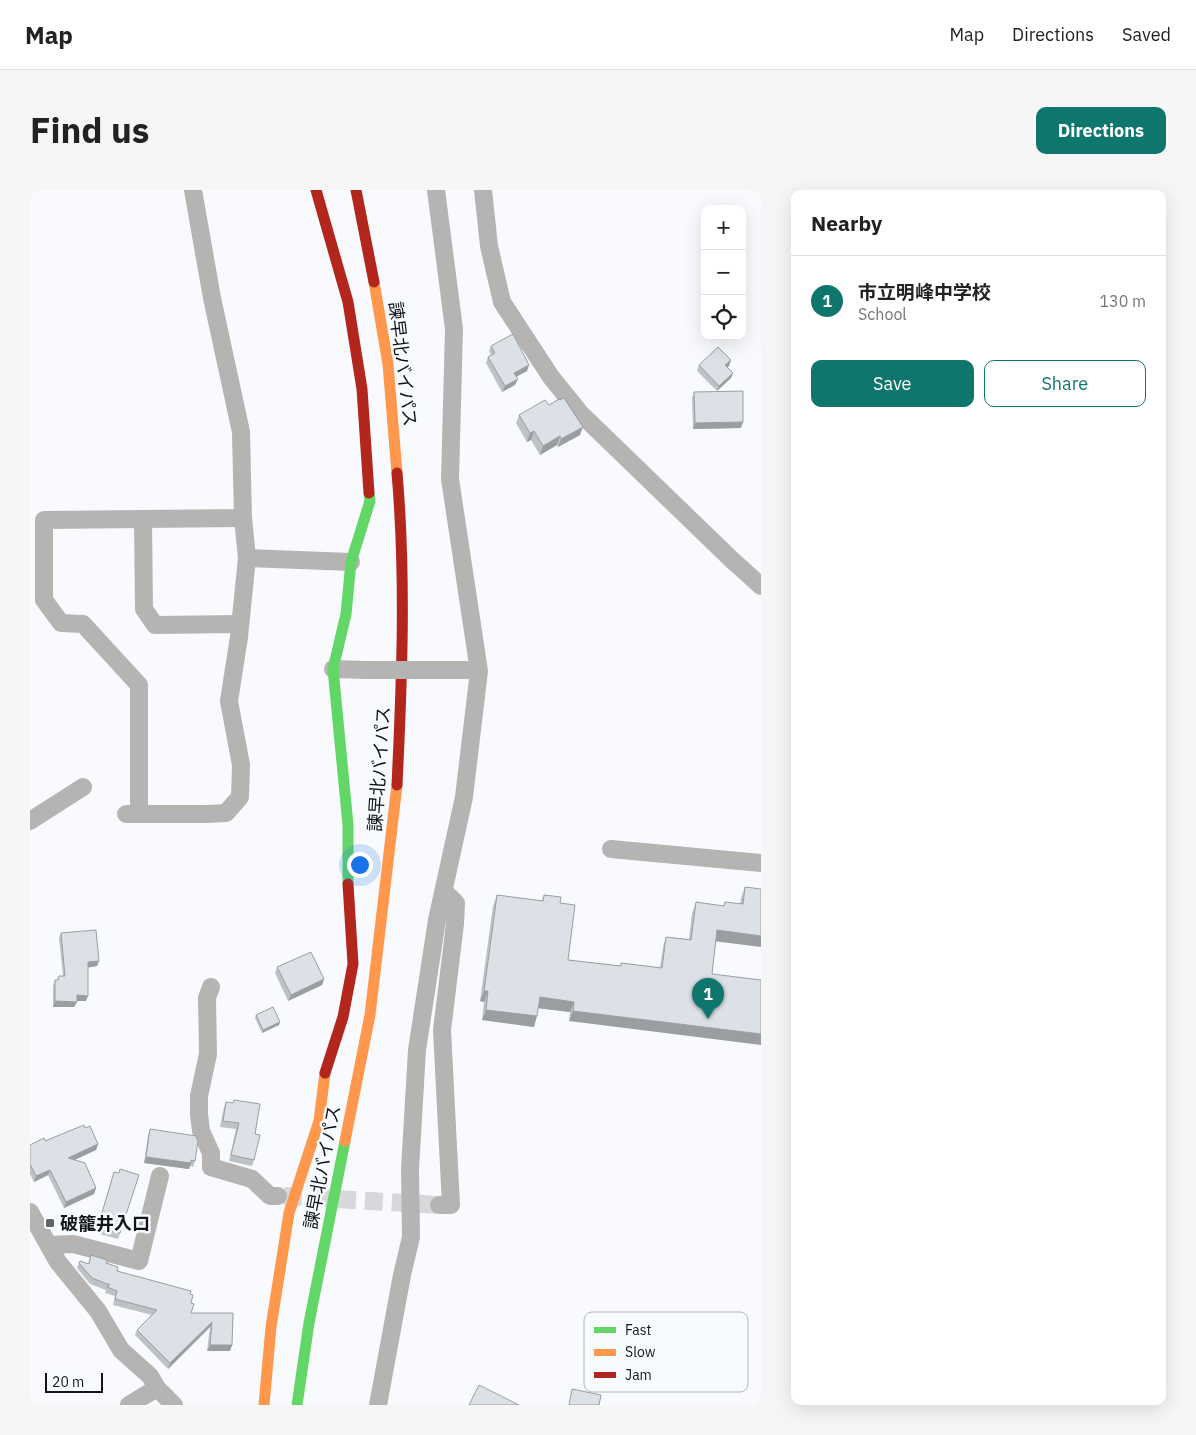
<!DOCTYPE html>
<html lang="en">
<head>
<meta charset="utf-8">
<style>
  :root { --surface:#fff; --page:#f6f6f6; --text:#222; --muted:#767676; --line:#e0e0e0; --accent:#0f766e }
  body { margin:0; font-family:"IBM Plex Sans","Noto Sans JP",sans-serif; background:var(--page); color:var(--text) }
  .controls { position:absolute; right:15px; top:15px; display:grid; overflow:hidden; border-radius:10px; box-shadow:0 5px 20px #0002 }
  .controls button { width:45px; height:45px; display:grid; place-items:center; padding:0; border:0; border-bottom:1px solid var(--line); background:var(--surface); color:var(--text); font:25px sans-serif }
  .scale { position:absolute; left:15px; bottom:12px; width:58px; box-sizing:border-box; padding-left:5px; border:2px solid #121418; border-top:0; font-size:14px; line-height:18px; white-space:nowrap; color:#121418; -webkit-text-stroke:4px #f7fafe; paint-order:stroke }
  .you { position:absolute; left:329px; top:674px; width:18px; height:18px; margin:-12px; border:4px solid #fff; border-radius:50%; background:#1a73e8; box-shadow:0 0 0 8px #1a73e833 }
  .badge { display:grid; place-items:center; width:32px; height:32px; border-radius:50%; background:var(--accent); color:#fff; font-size:16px; font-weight:700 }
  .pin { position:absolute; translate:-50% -41px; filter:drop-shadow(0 1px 2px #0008) }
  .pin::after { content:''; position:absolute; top:26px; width:18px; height:15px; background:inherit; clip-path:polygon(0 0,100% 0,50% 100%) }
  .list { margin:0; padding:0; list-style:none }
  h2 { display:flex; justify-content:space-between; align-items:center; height:65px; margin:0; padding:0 20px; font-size:21px }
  h2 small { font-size:16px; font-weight:400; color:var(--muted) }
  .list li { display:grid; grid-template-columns:32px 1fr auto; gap:15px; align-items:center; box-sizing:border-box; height:90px; padding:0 20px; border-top:1px solid var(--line) }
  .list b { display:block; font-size:19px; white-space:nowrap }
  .list p { margin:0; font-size:16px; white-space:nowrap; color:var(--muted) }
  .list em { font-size:16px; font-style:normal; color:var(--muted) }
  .actions { display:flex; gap:10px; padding:15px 20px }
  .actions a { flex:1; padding:11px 0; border:1px solid var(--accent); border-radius:10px; text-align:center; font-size:18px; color:var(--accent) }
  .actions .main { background:var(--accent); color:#fff }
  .icon { flex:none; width:28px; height:28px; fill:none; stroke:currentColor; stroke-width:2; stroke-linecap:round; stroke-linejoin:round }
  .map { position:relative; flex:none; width:731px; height:1215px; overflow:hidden; border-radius:10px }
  header { display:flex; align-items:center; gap:30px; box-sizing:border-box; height:70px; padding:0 25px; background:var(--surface); border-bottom:1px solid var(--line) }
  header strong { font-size:24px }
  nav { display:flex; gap:28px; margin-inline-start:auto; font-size:18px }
  .intro { display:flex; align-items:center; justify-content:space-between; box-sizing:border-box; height:120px; padding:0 30px }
  h1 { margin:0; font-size:35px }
  .button { padding:12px 22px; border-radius:10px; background:var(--accent); color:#fff; font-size:18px; font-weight:700 }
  main { display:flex; gap:30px; padding:0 30px }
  aside { flex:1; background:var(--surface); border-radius:10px; box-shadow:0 5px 20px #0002 }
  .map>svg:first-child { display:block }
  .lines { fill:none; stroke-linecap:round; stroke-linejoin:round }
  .street-tunnel { stroke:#d6d8db; stroke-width:18; stroke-dasharray:18 9; stroke-linecap:butt }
  .street { stroke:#b5b4b3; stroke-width:18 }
  .fast { stroke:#63d668; stroke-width:11 }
  .slow { stroke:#ff974d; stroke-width:11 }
  .jam { stroke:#b3261e; stroke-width:11 }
  .street-bridge { stroke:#b5b4b3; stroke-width:18 }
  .wall { fill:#bdc2c7 }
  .shaded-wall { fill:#9a9ea2 }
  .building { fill:#dce1e7; stroke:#9a9ea2 }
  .poi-dot { fill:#626468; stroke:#f7fafe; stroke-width:2 }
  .labels { text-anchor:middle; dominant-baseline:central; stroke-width:5; stroke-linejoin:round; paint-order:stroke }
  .street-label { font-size:18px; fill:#121418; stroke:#f7fafe }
  .poi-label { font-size:18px; font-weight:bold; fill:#121418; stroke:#f7fafe; text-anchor:start }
  .key { fill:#f7fafe; stroke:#b2b5b9; stroke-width:1 }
  .key-label { font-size:14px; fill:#121418 }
</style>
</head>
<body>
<header>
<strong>Map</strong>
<nav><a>Map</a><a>Directions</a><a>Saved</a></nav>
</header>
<div class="intro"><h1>Find us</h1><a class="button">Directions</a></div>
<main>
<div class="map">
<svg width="731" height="1215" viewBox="0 0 731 1215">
  <rect width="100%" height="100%" fill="#f8fafd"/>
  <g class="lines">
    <path class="street-tunnel" d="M254,1006l155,9"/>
    <g class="street">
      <path d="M453,0l6,56 13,56 49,75 29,36 151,146 30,27"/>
      <path d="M113,329l1,90 11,16 85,-1"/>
      <path d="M217,368l104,4"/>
      <path d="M303,479l33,1"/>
      <path d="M96,624h81l19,-1 14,-16 1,-32 -12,-64 10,-64 8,-79 -4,-40 -2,-86 -29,-134 -19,-108"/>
      <path d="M109,624v-129l-56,-61 -22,-1 -17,-23v-80l199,-2"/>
      <path d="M0,631l53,-34"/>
      <path d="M581,659l150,14"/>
      <path d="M181,797l-4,11 1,56 -9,42v18l2,17 10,22v14l41,12 18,17h8"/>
      <path d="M409,1015h12l-9,-175 13,-106 1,-21 -12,-12"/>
      <path d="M0,1022l28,50 40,49 23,39 29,26 7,12 17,17"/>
      <path d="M19,1055l24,-1 66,17 21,-85"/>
      <path d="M99,1215l28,-17"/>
      <path d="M348,1215l24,-130 9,-38 -1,-68 7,-119 20,-130 27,-123 15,-126 -29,-192 4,-150 -18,-139"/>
    </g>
    <g class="fast">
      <path d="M318,694v-59l-15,-156 13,-55 5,-52 19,-61 -1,-8"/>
      <path d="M267,1215l12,-82 36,-182"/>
    </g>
    <g class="slow">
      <path d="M344,92l14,82 9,109"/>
      <path d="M315,951l25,-126 27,-230"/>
      <path d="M234,1215l7,-78 18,-114 30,-92 6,-48"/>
    </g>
    <g class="jam">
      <path d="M286,0l32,112 14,87 7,104"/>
      <path d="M326,0l18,92"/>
      <path d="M367,595c5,-104 9,-208 0,-312"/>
      <path d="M295,883l18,-56 10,-53 -5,-80"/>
    </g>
    <path class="street-bridge" d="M336,480h102"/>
  </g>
  <g class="wall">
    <path d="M461,156l38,19 -2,6 -11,6 -1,8 -13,7 -16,-29 2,-6 3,-2 -2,-4z"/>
    <path d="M701,170l-2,6 -2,1 6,6 -2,5 -14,13 -20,-20 2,-6z"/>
    <path d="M664,202l47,36 -48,1 -1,-31z"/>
    <path d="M519,215l31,30 -22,12 -1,-2 -17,10 -9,-15 -4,2 -11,-19 3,-8z"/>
    <path d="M715,697l16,2 -45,52 -147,80 1,-9 -32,-4 -4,19 -52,-7 2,-18 -4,-1 13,-95 4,-11 45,6 2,-6 16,8 8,57 52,6 1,-3 39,5 3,-21 3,-10 23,2 3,-26 4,-11 27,4 2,-4 15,2 1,-6z"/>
    <path d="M31,743l38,28 -2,5 -9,1 -2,34h-9l-3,6h-21v-21l2,-6h2l2,-4h4l-4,-38z"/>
    <path d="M247,777l47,12 -2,6 -34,16 -13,-28z"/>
    <path d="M226,825l23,10 -17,8 -7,-15z"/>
    <path d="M196,912l29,32 -1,26 -2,6 -23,-5 7,-32 -16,-2 4,-20z"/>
    <path d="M55,938l13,16 -2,6 -22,10 22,28 -2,6 -30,14 -16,-33 -14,7 -4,-8v-29z"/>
    <path d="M120,939l45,32 -2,6 -3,-1 -1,3 -45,-6 4,-28z"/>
    <path d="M82,988l8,55 -2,6 -18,-5 2,-4 -5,-1z"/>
    <path d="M61,1065l15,8 11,8 73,23 1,19h42l-1,32 -2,6h-23l3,-24 -42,42 -33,-34 2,-5 15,-15 -39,-10 2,-9 -10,-3 1,-3 -16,-6 -13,-16 3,-7 8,3z"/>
  </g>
  <g class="shaded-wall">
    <path d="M701,170l-2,6 -6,5 2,-6z"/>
    <path d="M499,175l-2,6 -15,8 2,-6z"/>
    <path d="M703,183l-2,5 -14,13 2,-5z"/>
    <path d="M488,189l-3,6 -13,7 3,-6z"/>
    <path d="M713,232l-2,6 -48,1 2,-6z"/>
    <path d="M553,237l-3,8 -22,12 3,-8z"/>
    <path d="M504,241l-3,9 -4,2 3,-9z"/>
    <path d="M530,246l-3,9 -17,10 3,-9z"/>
    <path d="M687,740l44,6v11l-48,-6z"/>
    <path d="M69,771l-2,5 -11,2 2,-6z"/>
    <path d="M294,789l-2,6 -34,16 3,-6z"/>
    <path d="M454,801h4l-4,11 -4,-1z"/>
    <path d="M47,805l11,1 -2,5h-12z"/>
    <path d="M510,807l34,5 -4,10 -34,-4z"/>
    <path d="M25,811l22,1 -3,5h-21z"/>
    <path d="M456,820l51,6 -3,11 -52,-7z"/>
    <path d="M543,821l188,23v11l-192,-24z"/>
    <path d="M250,832l-1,3 -17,8 1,-3z"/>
    <path d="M68,954l-2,6 -30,14 2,-6z"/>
    <path d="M116,967l45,6 -2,6 -45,-6z"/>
    <path d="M20,980l-2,5 -14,7 2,-6z"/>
    <path d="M66,998l-2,6 -30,14 2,-6z"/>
    <path d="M182,1132l-2,5 -42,42 2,-6z"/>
    <path d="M180,1155h22l-2,6h-23z"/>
  </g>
  <g class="building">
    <path d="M483,144l16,31 -15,8 4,6 -13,7 -17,-29 7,-4 -4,-7z"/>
    <path d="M688,157l13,13 -6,5 8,8 -14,13 -20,-21z"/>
    <path d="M713,201v31l-48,1 -1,-31z"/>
    <path d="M534,208l19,29 -22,12 -1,-3 -17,10 -9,-15 -4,2 -11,-18 26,-15 4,5 10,-6 1,1z"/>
    <path d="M715,697l16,2v47l-44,-6 -5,44 49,6v54l-188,-23 1,-9 -34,-5 -3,19 -51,-6 2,-19h-4l13,-96 46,6 1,-6 17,2 -1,6 15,2 -7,55 53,6v-3l41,5 4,-31 25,3 5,-38 28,4 1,-4 18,2z"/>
    <path d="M66,740l3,31 -11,1v34l-11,-1v7l-22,-1v-21h3l1,-4h6l-4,-43z"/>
    <path d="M281,762l13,27 -33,16 -14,-28z"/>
    <path d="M243,817l7,15 -17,8 -7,-15z"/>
    <path d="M204,910l26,4 -5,30 5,1 -6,25 -23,-5 8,-32 -16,-2 3,-19 7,1z"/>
    <path d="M54,935l1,3 5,-2 8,18 -30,14 17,5 11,25 -30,14 -16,-32 -14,6 -6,-12v-19l14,-7 1,3z"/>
    <path d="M120,939l46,7 2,5 -3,20 -4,-1v3l-45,-6z"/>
    <path d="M90,979l19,6 -19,58 -17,-5 1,-4 -5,-1 15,-51 5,1z"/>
    <path d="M61,1065l16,5 -1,3 12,4 -1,4 74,20 -1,3 3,1 -2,8 3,1 -3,9h42l-1,32h-22l2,-23 -42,41 -33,-33 20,-20 -42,-11 2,-8 -10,-4 3,-2 -18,-7 -13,-15 1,-2 9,3z"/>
    <path d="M449,1195l40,20h-50z"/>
    <path d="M542,1199l29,6 -2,10h-30z"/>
  </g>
  <rect class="poi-dot" x="15" y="1028" width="10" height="10" rx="2.5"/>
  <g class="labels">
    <g class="street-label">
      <text transform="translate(373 174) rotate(83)">諫早北バイパス</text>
      <text transform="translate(349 579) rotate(-86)">諫早北バイパス</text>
      <text transform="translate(292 977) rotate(-79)">諫早北バイパス</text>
    </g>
    <g class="poi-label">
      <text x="30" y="1033">破籠井入口</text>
    </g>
  </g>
  <rect x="554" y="1122" width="164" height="80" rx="8" class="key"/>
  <rect x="564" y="1137" width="22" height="6" fill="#63d668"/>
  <rect x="564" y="1159" width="22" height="7" fill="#ff974d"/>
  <rect x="564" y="1182" width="22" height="6" fill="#b3261e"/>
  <g class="key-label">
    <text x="595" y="1145">Fast</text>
    <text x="595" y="1167">Slow</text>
    <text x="595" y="1190">Jam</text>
  </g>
</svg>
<div class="controls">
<button>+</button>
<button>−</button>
<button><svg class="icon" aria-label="locate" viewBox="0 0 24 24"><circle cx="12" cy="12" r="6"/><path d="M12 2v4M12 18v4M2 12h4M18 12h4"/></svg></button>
</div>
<div class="scale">20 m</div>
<div class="you"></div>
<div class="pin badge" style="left:678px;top:829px">1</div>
</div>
<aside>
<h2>Nearby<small></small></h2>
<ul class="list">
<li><span class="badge">1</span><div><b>市立明峰中学校</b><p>School</p></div><em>130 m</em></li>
</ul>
<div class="actions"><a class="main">Save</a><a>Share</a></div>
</aside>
</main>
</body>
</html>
